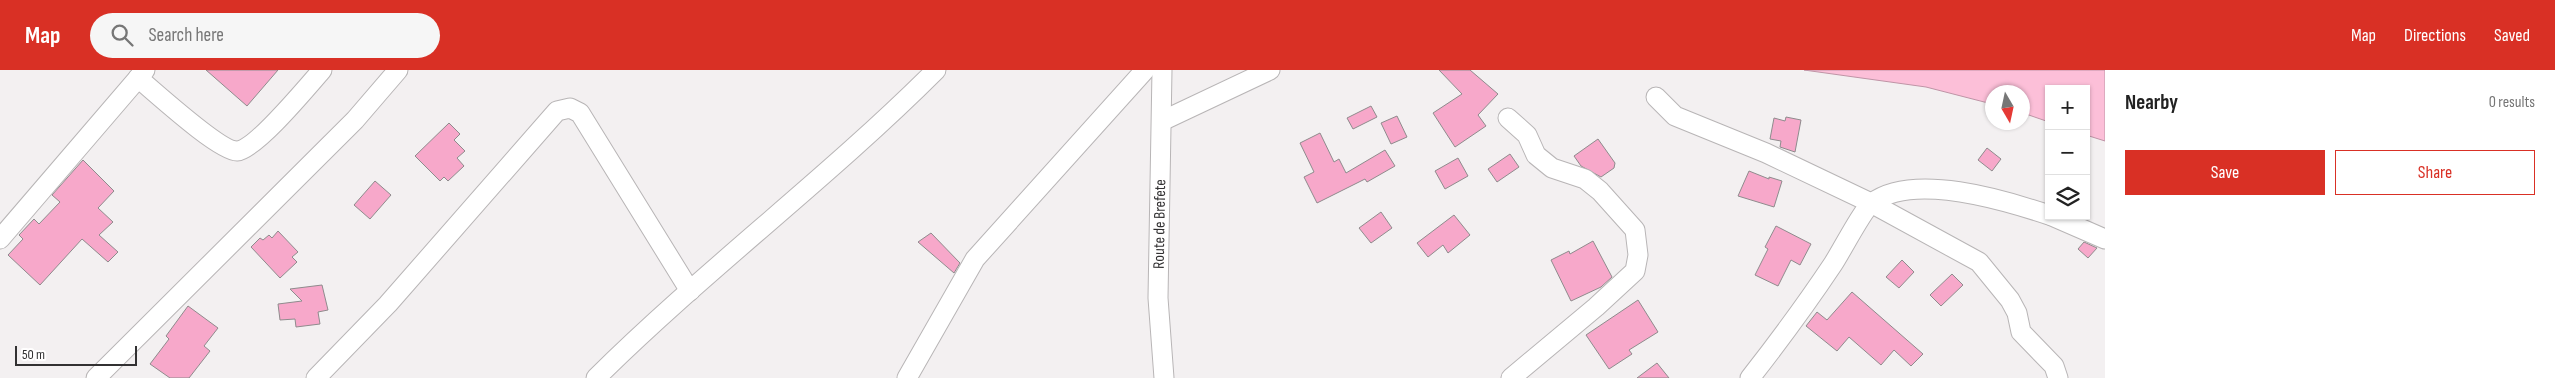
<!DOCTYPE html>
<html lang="en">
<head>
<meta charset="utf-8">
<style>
  :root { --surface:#fff; --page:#f6f6f6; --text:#222; --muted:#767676; --line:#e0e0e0; --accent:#d93025 }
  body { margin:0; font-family:"Sofia Sans Condensed",sans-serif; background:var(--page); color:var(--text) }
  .controls { position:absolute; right:15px; top:15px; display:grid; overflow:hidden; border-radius:0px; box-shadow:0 1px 4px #0004 }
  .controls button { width:45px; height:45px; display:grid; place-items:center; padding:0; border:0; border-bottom:1px solid var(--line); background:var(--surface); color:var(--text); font:25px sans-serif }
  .compass { position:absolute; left:1985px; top:15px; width:45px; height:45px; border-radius:50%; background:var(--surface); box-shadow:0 1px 4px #0004; rotate:171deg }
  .scale { position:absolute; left:15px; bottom:12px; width:122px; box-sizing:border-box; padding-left:5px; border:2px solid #323132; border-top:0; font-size:14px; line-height:18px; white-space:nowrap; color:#323132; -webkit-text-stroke:4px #fffefe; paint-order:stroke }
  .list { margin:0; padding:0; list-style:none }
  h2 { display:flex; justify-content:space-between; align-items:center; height:65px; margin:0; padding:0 20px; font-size:21px }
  h2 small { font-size:16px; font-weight:400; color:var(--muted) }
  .actions { display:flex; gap:10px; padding:15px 20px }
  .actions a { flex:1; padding:11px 0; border:1px solid var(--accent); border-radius:0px; text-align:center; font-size:18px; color:var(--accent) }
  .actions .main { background:var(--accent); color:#fff }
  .icon { flex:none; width:28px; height:28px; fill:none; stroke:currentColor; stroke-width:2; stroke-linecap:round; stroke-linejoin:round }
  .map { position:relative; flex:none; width:2105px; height:308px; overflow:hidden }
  header { display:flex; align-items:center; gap:30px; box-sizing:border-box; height:70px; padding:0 25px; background:var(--accent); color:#fff }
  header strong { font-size:24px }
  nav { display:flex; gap:28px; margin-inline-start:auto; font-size:18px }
  .search { width:350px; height:45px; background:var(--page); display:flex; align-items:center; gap:12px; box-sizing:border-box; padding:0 18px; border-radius:28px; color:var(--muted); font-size:19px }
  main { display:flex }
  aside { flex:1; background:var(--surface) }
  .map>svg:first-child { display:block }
  .water { fill:#fcbfd8; stroke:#bf94a6 }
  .building { fill:#f7a8ca; stroke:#8f8b8d }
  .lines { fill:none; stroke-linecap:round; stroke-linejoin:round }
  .minor-casing { stroke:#b8b5b6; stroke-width:21 }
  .minor { stroke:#fff; stroke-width:19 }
  .labels { text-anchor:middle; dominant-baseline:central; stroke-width:4.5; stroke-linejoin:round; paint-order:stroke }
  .street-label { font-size:16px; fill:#323132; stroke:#fffefe }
</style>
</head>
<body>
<header>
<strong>Map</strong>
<div class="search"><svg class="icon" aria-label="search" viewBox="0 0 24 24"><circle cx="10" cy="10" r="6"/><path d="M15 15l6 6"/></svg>Search here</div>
<nav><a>Map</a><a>Directions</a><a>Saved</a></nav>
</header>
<main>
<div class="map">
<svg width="2105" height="308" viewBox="0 0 2105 308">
  <rect width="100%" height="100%" fill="#f3f0f1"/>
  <path class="water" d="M1804,0h301v71l-19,-6v-46h-37v33l-26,-9 -1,-21h-30v12l-66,-17z"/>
  <g class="building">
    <path d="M206,0h72l-31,36z"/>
    <path d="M1439,0h31l28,24 -20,21 8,11 -31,21 -22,-34 29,-19z"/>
    <path d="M1371,36l6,11 -24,12 -6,-11z"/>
    <path d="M1397,46l10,21 -16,7 -10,-21z"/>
    <path d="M1786,47l15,3 -6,32 -15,-5 1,-6 -11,-2 4,-21 11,3z"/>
    <path d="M449,53l11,11 -6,6 11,11 -8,7 7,8 -16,15 -4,-4 -4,4 -25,-25z"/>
    <path d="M1320,63l14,29 5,-3 7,14 39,-23 10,16 -28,16 -2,-3 -48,24 -13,-26 10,-5 -14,-29z"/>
    <path d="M1598,69l17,24 -1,5 -13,9 -20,-11 -7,-10z"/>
    <path d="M1987,78l14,11 -9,12 -14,-11z"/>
    <path d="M1510,84l9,13 -22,15 -9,-13z"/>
    <path d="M1458,88l10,18 -23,13 -10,-18z"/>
    <path d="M83,90l31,31 -16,17 15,14 -14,13 19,17 -10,10 -26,-23 -42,46 -32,-30 15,-16 -4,-4 15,-16 5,5 21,-22 -8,-7z"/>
    <path d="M1749,101l20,8v-2l13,4 -8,26 -36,-11z"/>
    <path d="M375,111l16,14 -21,24 -16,-14z"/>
    <path d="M1381,142l11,16 -21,15 -12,-15z"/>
    <path d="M1454,145l16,20 -22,18 -5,-8 -15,12 -11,-14z"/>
    <path d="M1776,156l35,18 -11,21 -9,-5 -13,26 -23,-11 13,-26 -3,-2z"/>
    <path d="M278,161l20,21 -6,5 5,5 -17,16 -29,-31 9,-9 3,2 6,-5 3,3z"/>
    <path d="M931,163l29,30 -6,10 -36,-31z"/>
    <path d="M1593,171l19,36 -11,10 -30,14 -20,-41 18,-9 1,3z"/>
    <path d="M2084,172l13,6 -9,10 -10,-9z"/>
    <path d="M1902,190l12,12 -15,16 -13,-11z"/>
    <path d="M1952,204l11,11 -22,21 -11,-11z"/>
    <path d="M322,215l6,25 -10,2 2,12 -24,3 -1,-8 -15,1 -2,-16 24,-3 -12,-12z"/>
    <path d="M1852,222l71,62 -12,12 -17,-16 -13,15 -32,-28 -12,14 -31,-25 11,-14 10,8z"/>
    <path d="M1638,230l20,32 -29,18 3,4 -23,15 -23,-34z"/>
    <path d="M188,236l30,22 -14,18 6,5 -21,27h-19l-20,-14 19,-25 -3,-3z"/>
    <path d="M1657,293l12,15h-32z"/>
  </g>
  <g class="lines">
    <defs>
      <g id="minor">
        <path d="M1162,0l-4,228 6,80"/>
        <path d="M138,8c17,14 81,73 99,73 18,-1 71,-65 85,-81"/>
        <path d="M1656,27l19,19 91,37 105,50 108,59 31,38 7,13 4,19 33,34 4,12"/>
        <path d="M1508,48l19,17 9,20 16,13 33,11 15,12 35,39 3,25 -3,16 -39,36 -85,71"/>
        <path d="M1162,51l108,-51"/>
        <path d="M2052,146l53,23"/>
        <path d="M0,169l145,-169"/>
        <path d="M96,308l259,-258 43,-50"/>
        <path d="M316,308l72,-74 169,-193 13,-3 10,5 110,178"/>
        <path d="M596,308c109,-108 232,-200 340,-308"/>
        <path d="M907,308l68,-119 170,-189"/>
        <path d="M1750,308c29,-37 57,-75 83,-114 8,-12 30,-55 39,-61 41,-31 132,-3 177,12"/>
      </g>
    </defs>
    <use href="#minor" class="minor-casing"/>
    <use href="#minor" class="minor"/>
  </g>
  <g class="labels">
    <g class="street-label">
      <text transform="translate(1160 154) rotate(-89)">Route de Brefete</text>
    </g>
  </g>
</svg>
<div class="controls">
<button>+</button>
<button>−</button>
<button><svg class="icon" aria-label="layers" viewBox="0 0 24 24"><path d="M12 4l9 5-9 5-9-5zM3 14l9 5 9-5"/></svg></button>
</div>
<svg class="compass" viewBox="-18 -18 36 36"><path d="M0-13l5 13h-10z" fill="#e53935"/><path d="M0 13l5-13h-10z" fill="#767676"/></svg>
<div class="scale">50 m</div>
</div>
<aside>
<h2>Nearby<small>0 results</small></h2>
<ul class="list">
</ul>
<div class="actions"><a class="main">Save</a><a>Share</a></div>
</aside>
</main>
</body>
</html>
